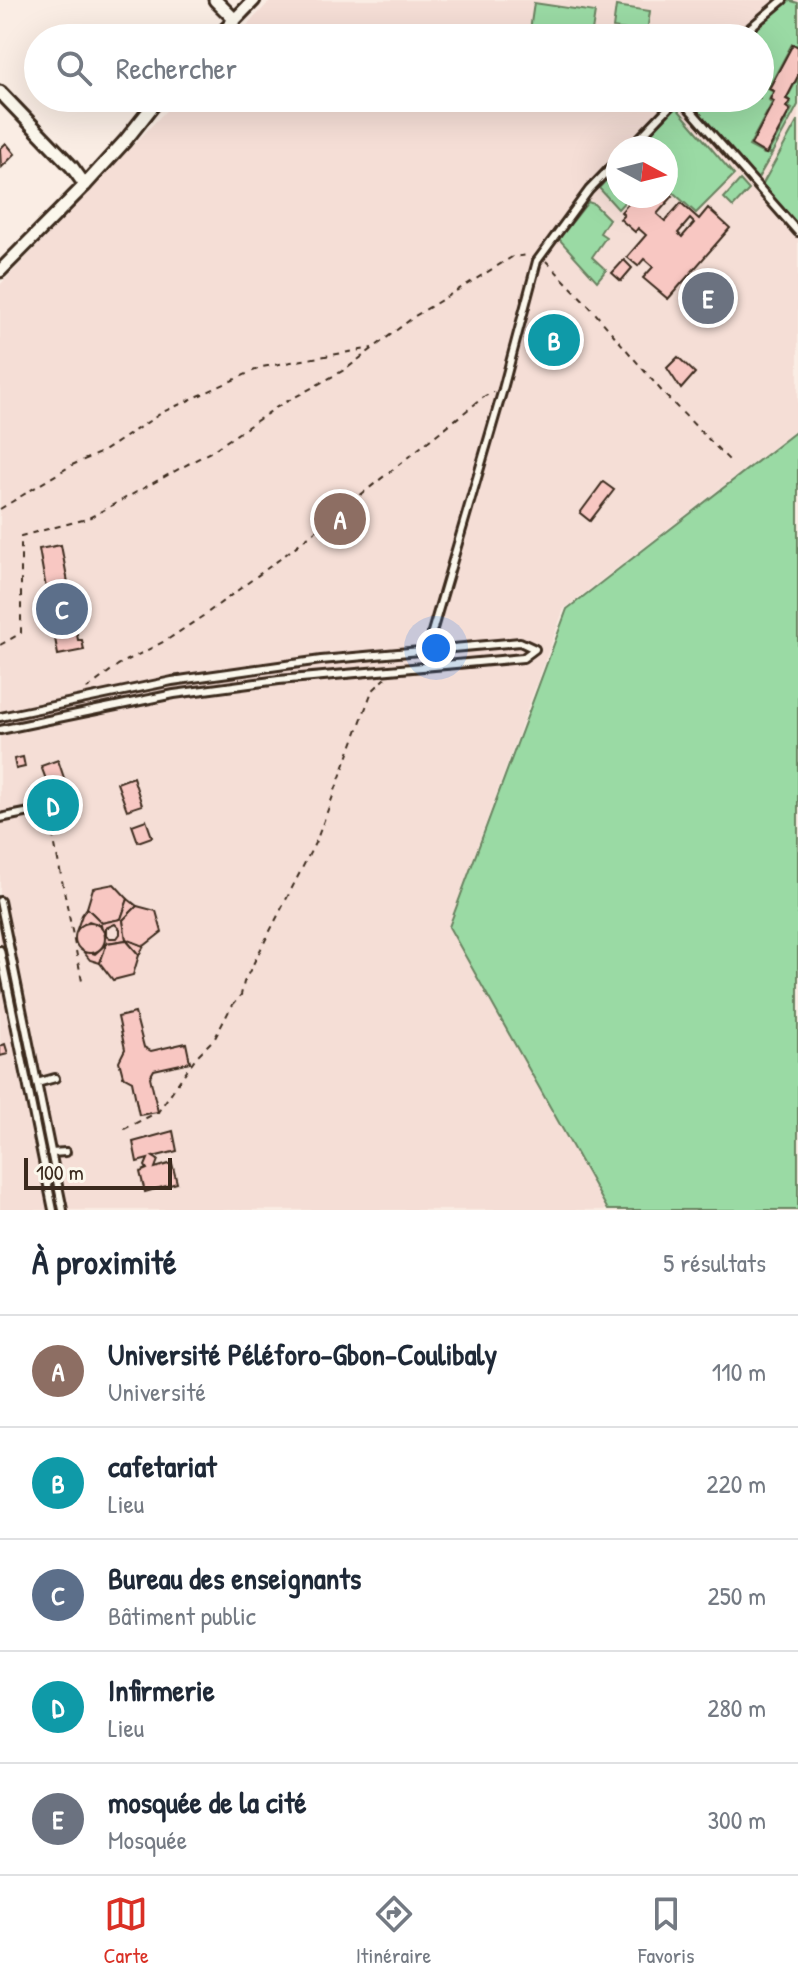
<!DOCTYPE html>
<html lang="fr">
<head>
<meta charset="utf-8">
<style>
  :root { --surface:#fff; --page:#f2f2f3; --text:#1f2937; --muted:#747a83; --line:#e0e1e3; --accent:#d93025 }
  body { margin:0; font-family:"Patrick Hand",sans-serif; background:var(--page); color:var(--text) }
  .compass { position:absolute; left:606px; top:136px; width:72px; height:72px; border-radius:50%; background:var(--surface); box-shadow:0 8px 32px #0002; rotate:97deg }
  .scale { position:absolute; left:24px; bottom:20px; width:148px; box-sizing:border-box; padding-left:8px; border:4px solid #3b2a1e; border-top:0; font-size:22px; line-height:28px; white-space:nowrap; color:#3b2a1e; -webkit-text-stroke:6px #fbf7ec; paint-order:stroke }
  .you { position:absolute; left:436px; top:648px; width:28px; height:28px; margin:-20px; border:6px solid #fff; border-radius:50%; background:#1a73e8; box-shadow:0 0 0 12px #1a73e833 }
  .badge { display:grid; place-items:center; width:52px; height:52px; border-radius:50%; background:var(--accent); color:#fff; font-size:26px; font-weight:700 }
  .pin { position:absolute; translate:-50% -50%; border:4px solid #fff; box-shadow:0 2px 8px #0006 }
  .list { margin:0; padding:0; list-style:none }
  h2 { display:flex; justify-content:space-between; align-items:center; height:104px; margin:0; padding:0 32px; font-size:34px }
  h2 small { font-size:26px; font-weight:400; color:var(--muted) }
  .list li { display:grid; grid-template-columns:52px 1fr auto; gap:24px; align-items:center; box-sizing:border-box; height:112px; padding:0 32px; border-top:2px solid var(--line) }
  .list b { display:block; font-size:30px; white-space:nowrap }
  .list p { margin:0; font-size:26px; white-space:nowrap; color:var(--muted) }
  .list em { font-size:26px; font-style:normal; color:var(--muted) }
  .icon { flex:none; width:44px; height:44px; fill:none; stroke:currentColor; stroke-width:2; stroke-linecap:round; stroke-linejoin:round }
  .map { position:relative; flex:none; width:798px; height:1210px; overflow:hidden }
  .search { position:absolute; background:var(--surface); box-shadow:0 8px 32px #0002; left:24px; right:24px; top:24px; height:88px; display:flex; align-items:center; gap:20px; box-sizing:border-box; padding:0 28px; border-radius:44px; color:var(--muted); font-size:30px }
  .sheet { height:664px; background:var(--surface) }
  nav { display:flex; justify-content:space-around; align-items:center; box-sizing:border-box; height:112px; border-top:2px solid var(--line); background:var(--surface); font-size:22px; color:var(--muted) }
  nav a { display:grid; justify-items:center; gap:4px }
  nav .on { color:var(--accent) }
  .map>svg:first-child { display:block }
  .built { fill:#f5ded6; fill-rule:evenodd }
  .green { fill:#9adaa4; stroke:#6a8261; stroke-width:2 }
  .building { fill:#f8c7c2; stroke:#3b2a1e; stroke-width:2; fill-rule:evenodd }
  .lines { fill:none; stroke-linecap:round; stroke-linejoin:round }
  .service-casing { stroke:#3b2a1e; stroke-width:12 }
  .minor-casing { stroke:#3b2a1e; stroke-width:17 }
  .path { stroke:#3b2a1e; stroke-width:2; stroke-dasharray:6 6; stroke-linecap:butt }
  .service { stroke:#fbf7ec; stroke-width:6 }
  .minor { stroke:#fbf7ec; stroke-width:11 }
</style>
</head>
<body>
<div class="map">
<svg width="798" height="1210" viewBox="0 0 798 1210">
  <rect width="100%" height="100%" fill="#faede4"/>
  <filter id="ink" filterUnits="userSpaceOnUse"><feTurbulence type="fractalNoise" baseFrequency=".0125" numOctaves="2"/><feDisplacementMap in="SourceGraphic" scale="16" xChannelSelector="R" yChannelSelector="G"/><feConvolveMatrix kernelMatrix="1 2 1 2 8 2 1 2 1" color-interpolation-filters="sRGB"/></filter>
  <g filter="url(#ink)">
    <path class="built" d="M271,0h527v428l-234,181 -116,318 159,283h-607v-925l178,-187h582v-60h-525zM618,148h48v48h-48z"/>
    <g class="green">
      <path d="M788,0l10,3v43l-6,-2 -24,45 5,3 -4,8 3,3 -23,43 15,8h8l-15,26 -71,-82h74v-60h-16z"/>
      <path d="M534,3l61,9 -4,26 -62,-1z"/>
      <path d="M616,6l34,5 -3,22 -34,-5z"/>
      <path d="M798,78v27l-26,48h-4l24,-44 -4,-2 3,-5 -4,-4z"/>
      <path d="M675,106l59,69 -38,38 -30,-27v-38h-30z"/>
      <path d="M798,120v104l-2,2 -35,-39z"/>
      <path d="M618,167v29h12l-12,13 -19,-21z"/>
      <path d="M740,180l9,10 -16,17 -9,-9z"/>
      <path d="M588,202l6,2 15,15 -9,14 6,4 -14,20 14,13 -9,11 -38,-42z"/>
      <path d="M798,430v780h-190l-159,-283 118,-318z"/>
    </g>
    <g class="building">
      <path d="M793,44l5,3v29l-12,23 4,2 -4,6 4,3 -24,44 -15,-9 23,-44 -4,-2 4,-8 -5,-2z"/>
      <path d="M6,143l9,11 -14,14 -1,-19z"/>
      <path d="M666,190l7,6 -16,18 8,7 16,-18 18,16 9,-11 22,20 -62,71 -25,-21 10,-11 -9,-8 -6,7 -11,-9 19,-22 -8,-7 -3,4 -15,-13 4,-4 -3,-3 14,-16h31zM690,219l4,4 -12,14 -4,-4z"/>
      <path d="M624,260l8,8 -11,13 -9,-8z"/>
      <path d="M710,288l9,9 -12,12 -9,-9z"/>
      <path d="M555,329l7,18 -9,4 -8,-18z"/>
      <path d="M678,357l17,16 -14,16 -14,-21z"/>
      <path d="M603,482l11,8 -24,31 -10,-8z"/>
      <path d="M61,545l8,43 6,-1 2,14 -6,1 7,38h4l2,10 -26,5 -19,-106z"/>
      <path d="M23,757l2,10 -9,2 -2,-10z"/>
      <path d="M58,760l7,21 -7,3 -2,-5 -9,3 -6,-16z"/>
      <path d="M133,777l9,28 -15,5 -10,-27z"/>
      <path d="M58,784l10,37 -19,5 -10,-37z"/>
      <path d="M37,789l2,10 -7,2 -2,-11z"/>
      <path d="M146,820l6,17 -14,5 -6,-17z"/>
      <path d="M114,884l14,15 -7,20 -19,4 -15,-15 6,-20z"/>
      <path d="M128,899l9,7 -14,14 3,19 18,7 -5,9 -13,-15 -19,3 -7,20 -10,-3 -8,-10 13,4 10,-9 -4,-20 -12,-4 -12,8 5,-14 5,-7 15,15 19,-4zM115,924l5,5v5l-3,4h-7l-4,-3v-7z"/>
      <path d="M137,906l19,5 6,21 -18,14 -18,-7 -3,-19z"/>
      <circle cx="90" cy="938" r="15"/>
      <path d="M126,940l13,15 -6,20 -20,5 -13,-17 7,-20z"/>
      <path d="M135,1013l9,34 7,4 35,-8 4,19 -36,8 -4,7 8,35 -19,3 -7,-34 -9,-5 -4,-15 6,-12 -7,-32z"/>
      <path d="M5,1044l3,10 -8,2v-10z"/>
      <path d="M173,1131l4,20 -24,6 5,3 -3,8 17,-5 5,20 -32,9 -5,-20 7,-3 -2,-3 3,-7 -11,3 -4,-20z"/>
    </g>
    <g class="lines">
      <defs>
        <g id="service">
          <path d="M738,38l45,-38"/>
          <path d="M680,98l118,134"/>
          <path d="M630,148l48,-50"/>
          <path d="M432,665v-33l71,-243 34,-128 52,-71 29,-30"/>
          <path d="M0,717l172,-36 149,-21 199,-18 15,7 -12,9 -244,22 -105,14 -174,36"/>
          <path d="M0,818l30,-6"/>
          <path d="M0,901l63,309"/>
          <path d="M0,950l53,260"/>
          <path d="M37,1083l18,-5"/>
          <path d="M51,1153l15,-1"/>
        </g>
        <g id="minor">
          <path d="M215,0l19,19"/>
          <path d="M217,38l37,-38"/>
          <path d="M0,92l72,75 13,18"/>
          <path d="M0,271l85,-86 40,-44 34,-43"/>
        </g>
      </defs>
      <use href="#service" class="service-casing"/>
      <use href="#minor" class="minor-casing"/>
      <g class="path">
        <path d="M546,261l43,45 76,89 64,65"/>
        <path d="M0,509l72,-44 30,-13 61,-40 99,-45 110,-19"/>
        <path d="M0,645l21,-12v-97l66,-17 125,-68 65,-44 69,-38 69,-53 97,-59 17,-2"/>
        <path d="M87,689l31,-24 49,-25 36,-24 77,-57 205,-163 9,-4"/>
        <path d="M36,817l16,13 30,151"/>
        <path d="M124,1129l34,-17 38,-55 19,-19 16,-31 10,-12 3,-13 73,-143 55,-148 14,-13"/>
      </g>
      <use href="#service" class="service"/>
      <use href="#minor" class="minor"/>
    </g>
  </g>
</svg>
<svg class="compass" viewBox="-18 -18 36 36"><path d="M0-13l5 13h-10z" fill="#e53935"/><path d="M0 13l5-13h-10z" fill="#747a83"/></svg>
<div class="scale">100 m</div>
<div class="you"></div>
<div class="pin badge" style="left:340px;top:519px;background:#8d6e63">A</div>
<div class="pin badge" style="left:554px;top:340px;background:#0f9aa8">B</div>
<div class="pin badge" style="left:62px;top:609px;background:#5c6f8a">C</div>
<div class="pin badge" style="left:53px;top:805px;background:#0f9aa8">D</div>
<div class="pin badge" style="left:708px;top:298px;background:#6b7280">E</div>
<div class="search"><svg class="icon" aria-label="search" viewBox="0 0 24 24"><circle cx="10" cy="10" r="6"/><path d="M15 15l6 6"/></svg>Rechercher</div>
</div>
<section class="sheet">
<h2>À proximité<small>5 résultats</small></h2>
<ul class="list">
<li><span class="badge" style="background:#8d6e63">A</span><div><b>Université Péléforo-Gbon-Coulibaly</b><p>Université</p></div><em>110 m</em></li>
<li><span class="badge" style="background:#0f9aa8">B</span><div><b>cafetariat</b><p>Lieu</p></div><em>220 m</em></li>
<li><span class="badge" style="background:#5c6f8a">C</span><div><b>Bureau des enseignants</b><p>Bâtiment public</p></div><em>250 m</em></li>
<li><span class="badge" style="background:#0f9aa8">D</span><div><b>Infirmerie</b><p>Lieu</p></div><em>280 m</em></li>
<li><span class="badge" style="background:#6b7280">E</span><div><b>mosquée de la cité</b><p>Mosquée</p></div><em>300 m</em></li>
</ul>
</section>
<nav>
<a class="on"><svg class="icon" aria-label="map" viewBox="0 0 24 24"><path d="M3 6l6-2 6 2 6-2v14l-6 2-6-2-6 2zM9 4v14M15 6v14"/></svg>Carte</a>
<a><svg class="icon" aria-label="directions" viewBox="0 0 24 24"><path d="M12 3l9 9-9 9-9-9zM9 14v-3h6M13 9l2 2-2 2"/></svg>Itinéraire</a>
<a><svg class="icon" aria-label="saved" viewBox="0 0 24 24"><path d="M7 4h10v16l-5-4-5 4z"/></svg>Favoris</a>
</nav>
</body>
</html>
